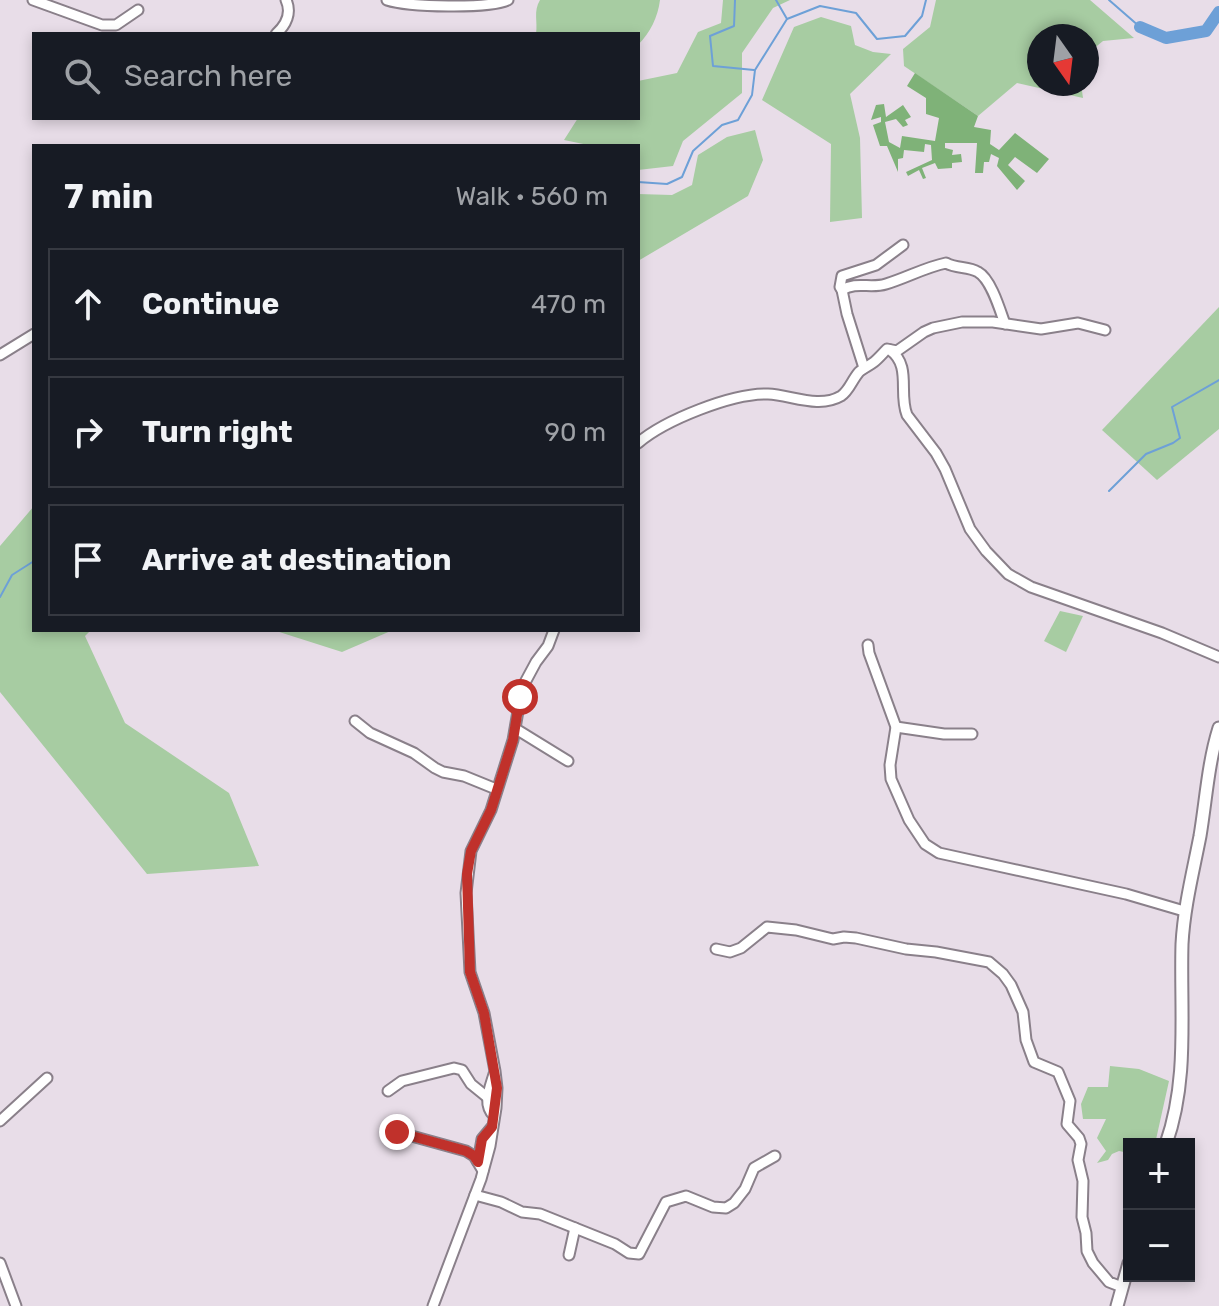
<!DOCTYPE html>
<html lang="en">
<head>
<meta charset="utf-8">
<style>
  :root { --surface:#171b24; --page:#20242c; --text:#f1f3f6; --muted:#9ea1a6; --line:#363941 }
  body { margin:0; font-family:Rubik,sans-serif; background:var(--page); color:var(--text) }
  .controls { position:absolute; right:24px; bottom:24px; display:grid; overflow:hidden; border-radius:0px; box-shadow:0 4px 12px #0003 }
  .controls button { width:72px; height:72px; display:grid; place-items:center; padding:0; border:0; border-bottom:2px solid var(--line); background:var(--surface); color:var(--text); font:40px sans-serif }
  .compass { position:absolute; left:1027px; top:24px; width:72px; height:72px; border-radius:50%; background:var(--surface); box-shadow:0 4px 12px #0003; rotate:166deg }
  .stop { position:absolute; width:24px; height:24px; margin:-18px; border:6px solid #c0312b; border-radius:50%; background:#fff }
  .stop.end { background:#c0312b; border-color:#fff; box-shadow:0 2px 8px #0008 }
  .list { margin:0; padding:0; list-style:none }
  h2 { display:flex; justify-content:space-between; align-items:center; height:104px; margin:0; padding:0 32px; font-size:34px }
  h2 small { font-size:26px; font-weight:400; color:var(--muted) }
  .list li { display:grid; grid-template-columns:52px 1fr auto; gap:24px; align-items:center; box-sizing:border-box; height:112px; margin:0 16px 16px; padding:0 16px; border:2px solid var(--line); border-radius:0px }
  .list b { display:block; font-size:30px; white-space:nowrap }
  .list em { font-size:26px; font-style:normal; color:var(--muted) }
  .icon { flex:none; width:44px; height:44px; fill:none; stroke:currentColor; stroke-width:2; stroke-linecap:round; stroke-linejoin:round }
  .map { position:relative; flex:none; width:1219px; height:1306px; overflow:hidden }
  .search { position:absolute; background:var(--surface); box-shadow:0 4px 12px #0003; left:32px; top:32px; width:608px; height:88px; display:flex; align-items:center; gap:20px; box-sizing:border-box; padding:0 28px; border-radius:0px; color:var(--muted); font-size:30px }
  .panel { position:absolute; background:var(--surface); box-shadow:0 4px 12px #0003; left:32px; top:144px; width:608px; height:488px; border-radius:0px }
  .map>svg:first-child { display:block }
  .green { fill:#a7cca2 }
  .forest { fill:#7fb278 }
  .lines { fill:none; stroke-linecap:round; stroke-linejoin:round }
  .stream { stroke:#6da0d7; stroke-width:2 }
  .river { stroke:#6da0d7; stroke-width:12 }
  .minor-casing { stroke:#8a808a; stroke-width:13 }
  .major-casing { stroke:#8a808a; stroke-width:15 }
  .minor { stroke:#fff; stroke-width:9 }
  .major { stroke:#fff; stroke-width:11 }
  .route { stroke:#c0312b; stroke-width:10 }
</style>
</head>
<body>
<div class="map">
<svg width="1219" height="1306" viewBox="0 0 1219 1306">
  <rect width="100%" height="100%" fill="#e8dde8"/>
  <g class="green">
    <path d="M540,0h120c-2,17 -10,33 -22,45v-11h-102c2,-13 -3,-22 4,-34z"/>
    <path d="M723,0h67l-17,8 -31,45v40l-59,48 -10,25 -35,4v-24h-45l-29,-6 14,-22h60v-37l39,-8 21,-41 23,-9z"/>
    <path d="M936,0h154l44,38 -31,3 -16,13v-18h-48v48h42l2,14 -66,-15 -39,33 -74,-50 -1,-17 27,-22z"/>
    <path d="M821,17l30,9 4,19 18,7 18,2 -41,40 10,44 2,80 -32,4 1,-78 -69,-44 32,-73z"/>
    <path d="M755,130l8,30 -15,36 -110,65v-67l34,1 20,-10 6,-30 29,-18z"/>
    <path d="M1219,307v122l-62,51 -55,-50z"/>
    <path d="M34,506v124h57l-6,6 40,87 104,70 30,73 -112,8 -147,-182v-146z"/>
    <path d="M1060,611l23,5 -17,36 -22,-11z"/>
    <path d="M273,630h120l-51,22z"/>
    <path d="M1110,1066l29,3 30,12 -14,63h-26v9l-10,-2 -7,3 -4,6 -11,3 9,-12 -9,-13 9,-19h-23l-2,-15 7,-17h20z"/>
  </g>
  <path class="forest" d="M915,73l63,43 -4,11 17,3 -1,14 9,6 16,-17 34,26 -12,14 -22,-16 -7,8 17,16 -8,9 -20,-24 2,-8 -8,-4 -2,8h-5l-1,11h-8l2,-30h-32v5l8,2 -1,5 9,-1 1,8 -10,1v5l-14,1 -3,-6 -13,5 4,10 -3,1 -4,-9 -11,6 -2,-4 26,-12 -1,-15 -6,-1 -1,8 -20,-2 -1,8 -5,1v13l-11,-26h-7l-7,-21 8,-3v-5l-10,3 5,-15 8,-1 2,13 17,-12 8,12 -6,3 3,5 -5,2 -7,-8 -11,3 4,20 11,6 2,-12 33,5 4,-23 -13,-4v-16l-19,-12z"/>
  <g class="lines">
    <g class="stream">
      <path d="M735,0l-1,26 -24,10 3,30 41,4"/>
      <path d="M776,0l11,19"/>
      <path d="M1109,0l31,27"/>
      <path d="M638,182l29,2 15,-7 11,-26 29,-26 16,-5 14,-25 3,-25 32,-51 33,-13 36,7 21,26 28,-3 17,-20 4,-16"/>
      <path d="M1109,491l37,-37 27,-11 7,-5 -8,-31 47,-27"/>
      <path d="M0,597l12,-22 22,-14"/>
    </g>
    <path class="river" d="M1140,27l26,11 40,-7 13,-19"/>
    <defs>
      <g id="minor">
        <path d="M33,0l69,25h14l22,-15"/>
        <path d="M387,0c21,7 102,9 121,0"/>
        <path d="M276,34c10,-9 16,-21 10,-34"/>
        <path d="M903,245l-27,20 -34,11 -2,11 2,3c15,-9 28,-1 44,-6 20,-6 40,-17 60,-21 11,6 22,3 32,9 13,7 22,38 27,52"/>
        <path d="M842,290l5,24 17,54"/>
        <path d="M890,350c22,16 8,43 17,65l29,38 9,16 25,60 16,22 22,23 23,13 131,46 57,24"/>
        <path d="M0,355l34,-21"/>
        <path d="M638,443c27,-23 94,-50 130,-49 23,1 51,15 73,2 8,-5 11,-16 18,-24 4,-4 10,-6 15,-10 5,-4 9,-9 13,-13l10,2 27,-19 9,-4 29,-6h31l48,7 37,-6 27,7"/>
        <path d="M868,645l1,8 27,74 -6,38 1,14 18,41 16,24 14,9 187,41 58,17"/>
        <path d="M355,721l15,12 44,20 21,15 8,4 21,4 32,13"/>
        <path d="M896,727l48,7h28"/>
        <path d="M516,729l52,32"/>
        <path d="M716,949l14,3 11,-4 26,-21 29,3 37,9 11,-2 12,1 50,11 30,3 53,10 14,12 8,11 12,27 3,28 8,22 24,10 12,29 -3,23 12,14 2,6 -3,16 5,21 -1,36 4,16 1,18 6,12 16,19 13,5"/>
        <path d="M388,1091l14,-10 52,-13 8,2 9,14 16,13"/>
        <path d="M494,1116c-12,-12 -4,-28 0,-42"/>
        <path d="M0,1121l47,-43"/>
        <path d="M397,1132l69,19 8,5 9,15"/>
        <path d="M478,1162l4,-23 10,-12"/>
        <path d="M475,1195l26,7 21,10 18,2 75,30 14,9 10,1 27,-52 20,-6 27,11 13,1 8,-5 11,-14 9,-21 21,-12"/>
        <path d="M569,1255l6,-27"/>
        <path d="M0,1263l16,43"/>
        <path d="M433,1306l48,-127 9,-33 6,-38 1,-20 -2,-17 -11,-58 -14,-41 -4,-79 5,-42 20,-41 22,-70 9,-52 14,-26 12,-16 6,-16"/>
      </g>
      <g id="major">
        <path d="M1166,1144c23,-65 14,-132 16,-200 2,-37 11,-72 18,-108 6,-36 8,-73 19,-108"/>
        <path d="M1117,1306l12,-43"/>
      </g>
    </defs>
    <use href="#minor" class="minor-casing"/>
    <use href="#major" class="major-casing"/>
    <use href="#minor" class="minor"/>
    <use href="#major" class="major"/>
  </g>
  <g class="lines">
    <path class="route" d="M397,1132l69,19 8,5 4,6 4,-23 10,-12 5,-39 -13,-75 -14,-41 -3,-98 4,-23 20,-41 22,-70 7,-43"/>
  </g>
</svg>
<div class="controls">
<button>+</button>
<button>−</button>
</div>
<svg class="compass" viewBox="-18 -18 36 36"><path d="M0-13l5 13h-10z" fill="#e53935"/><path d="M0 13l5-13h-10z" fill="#9ea1a6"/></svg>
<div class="stop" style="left:520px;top:697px"></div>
<div class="stop end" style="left:397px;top:1132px"></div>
<div class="search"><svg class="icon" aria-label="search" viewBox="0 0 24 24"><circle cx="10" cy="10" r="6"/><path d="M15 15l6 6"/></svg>Search here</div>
<section class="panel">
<h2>7 min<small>Walk · 560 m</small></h2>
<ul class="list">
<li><svg class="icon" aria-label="ahead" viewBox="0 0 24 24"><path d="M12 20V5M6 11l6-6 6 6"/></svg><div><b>Continue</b></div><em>470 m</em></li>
<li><svg class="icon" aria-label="right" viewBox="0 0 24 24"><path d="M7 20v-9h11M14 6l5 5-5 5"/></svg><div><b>Turn right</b></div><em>90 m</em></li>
<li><svg class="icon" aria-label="arrive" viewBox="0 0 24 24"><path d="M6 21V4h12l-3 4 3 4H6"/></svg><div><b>Arrive at destination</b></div></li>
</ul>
</section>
</div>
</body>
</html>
